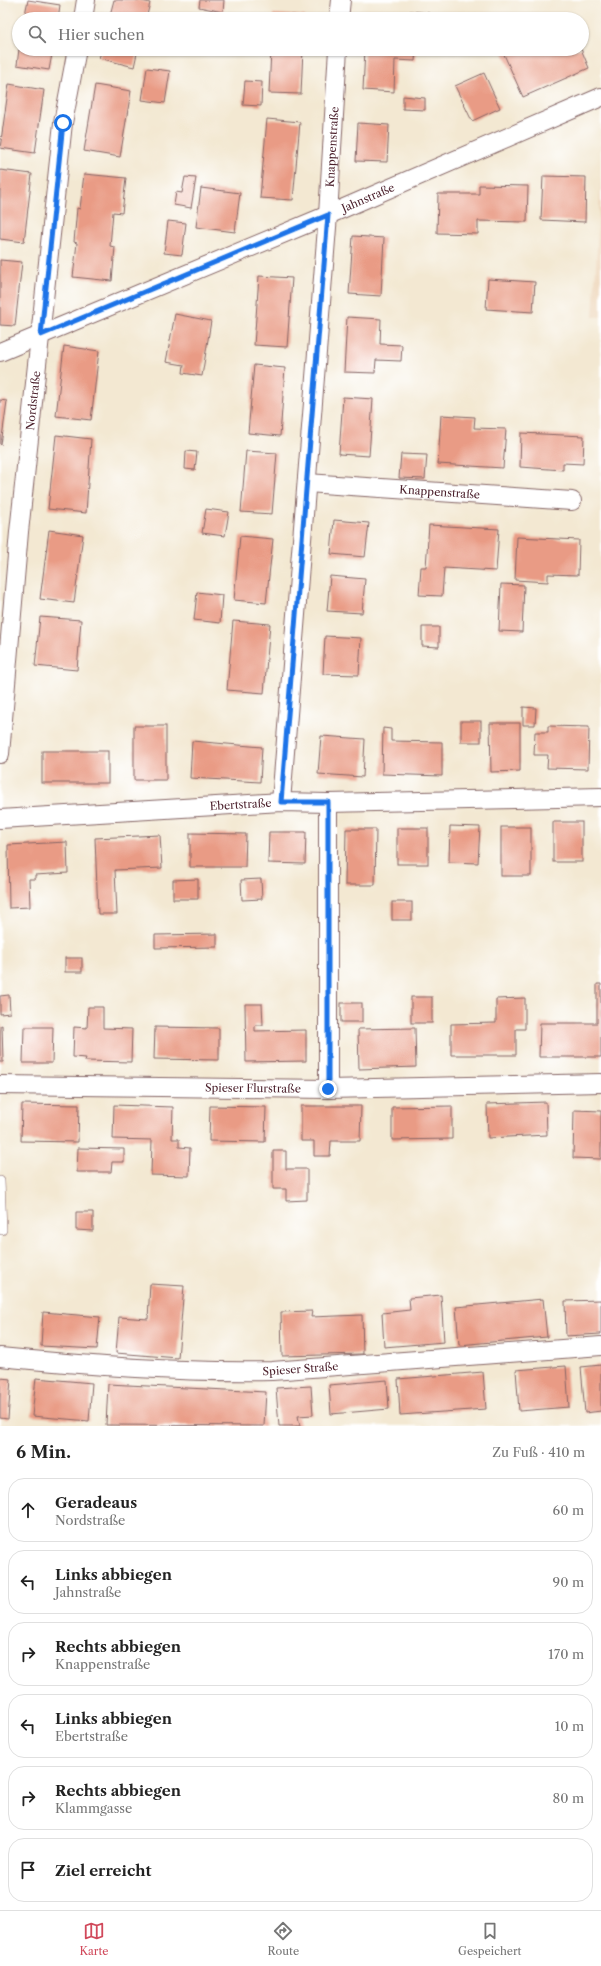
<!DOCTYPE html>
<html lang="de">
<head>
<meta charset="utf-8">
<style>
  :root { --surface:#fff; --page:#f6f6f6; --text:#222; --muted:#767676; --line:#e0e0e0; --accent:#d1495b }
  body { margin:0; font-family:"Libre Caslon Text",serif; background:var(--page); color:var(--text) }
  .stop { position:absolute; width:12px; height:12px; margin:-9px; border:3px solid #1a73e8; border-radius:50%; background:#fff }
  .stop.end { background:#1a73e8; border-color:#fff; box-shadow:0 1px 4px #0008 }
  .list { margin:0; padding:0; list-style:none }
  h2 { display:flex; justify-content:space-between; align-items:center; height:52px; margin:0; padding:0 16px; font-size:17px }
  h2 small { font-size:13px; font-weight:400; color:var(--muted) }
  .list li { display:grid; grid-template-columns:26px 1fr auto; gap:12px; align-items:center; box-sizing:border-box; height:64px; margin:0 8px 8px; padding:0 8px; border:1px solid var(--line); border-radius:16px }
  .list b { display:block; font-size:15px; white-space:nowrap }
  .list p { margin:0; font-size:13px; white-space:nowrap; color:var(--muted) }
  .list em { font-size:13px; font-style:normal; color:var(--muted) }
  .icon { flex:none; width:22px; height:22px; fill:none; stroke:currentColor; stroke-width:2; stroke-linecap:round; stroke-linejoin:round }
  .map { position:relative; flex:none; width:601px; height:1426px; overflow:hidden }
  .search { position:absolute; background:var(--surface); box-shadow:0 1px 3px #0004; left:12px; right:12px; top:12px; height:44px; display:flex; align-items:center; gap:10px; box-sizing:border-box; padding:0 14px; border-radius:22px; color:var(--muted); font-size:15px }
  .sheet { height:484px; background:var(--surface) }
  nav { display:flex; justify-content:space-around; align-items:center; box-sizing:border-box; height:56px; border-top:1px solid var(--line); background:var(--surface); font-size:11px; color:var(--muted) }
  nav a { display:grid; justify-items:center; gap:2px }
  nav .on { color:var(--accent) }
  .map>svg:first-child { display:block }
  .built { fill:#eed7bb }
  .building { fill:#e99b85 }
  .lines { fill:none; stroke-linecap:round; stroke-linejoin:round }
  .service-casing { stroke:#856565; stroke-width:10 }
  .minor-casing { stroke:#856565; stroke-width:20 }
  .service { stroke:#fff; stroke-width:9 }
  .minor { stroke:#fff; stroke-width:18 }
  .route { stroke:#1a73e8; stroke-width:5 }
  .labels { text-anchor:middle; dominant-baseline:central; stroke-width:3; stroke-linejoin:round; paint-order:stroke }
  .street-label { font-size:11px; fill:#4a1f2b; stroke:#fff }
</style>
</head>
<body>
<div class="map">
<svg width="601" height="1426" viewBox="0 0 601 1426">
  <rect width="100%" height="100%" fill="#fff"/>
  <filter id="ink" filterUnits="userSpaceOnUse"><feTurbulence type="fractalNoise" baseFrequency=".025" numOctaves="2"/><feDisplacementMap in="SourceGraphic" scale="8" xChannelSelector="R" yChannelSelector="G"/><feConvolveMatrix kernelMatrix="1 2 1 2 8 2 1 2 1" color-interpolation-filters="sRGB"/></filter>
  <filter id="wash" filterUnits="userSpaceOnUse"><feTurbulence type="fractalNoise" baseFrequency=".012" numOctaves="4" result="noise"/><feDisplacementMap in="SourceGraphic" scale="16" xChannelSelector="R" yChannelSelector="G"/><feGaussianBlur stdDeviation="0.9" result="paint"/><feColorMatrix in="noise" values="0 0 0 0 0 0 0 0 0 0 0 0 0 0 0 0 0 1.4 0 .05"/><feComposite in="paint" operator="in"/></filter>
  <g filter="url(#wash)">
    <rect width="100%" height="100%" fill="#f3e8d2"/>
    <path class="built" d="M601,175v142h-8z"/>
    <g id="blocks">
      <g class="building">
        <path d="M28,0l32,5 -2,14h-34z"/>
        <path d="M114,0h24l12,3 -4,16h-37z"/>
        <path d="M200,0h24l-1,12 -24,-5z"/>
        <path d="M410,11l19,2v6h-19z"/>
        <path d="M273,14l32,2v3h-32z"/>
        <path d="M19,49h34l-4,21 -32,-5z"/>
        <path d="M102,49h36l-4,18 -35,-9z"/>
        <path d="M271,49h32l-2,45 -32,-1z"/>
        <path d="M365,49h51l-1,12 -20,-1 -1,32 -31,-2z"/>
        <path d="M581,49l8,19 -66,29 -21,-47z"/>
        <path d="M147,68l23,3 -5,32 -23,-3z"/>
        <path d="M484,73l16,35 -28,13 -17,-35z"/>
        <path d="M245,81l17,1 -1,24 -18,-1z"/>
        <path d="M9,84l35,6 -9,63 -35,-5z"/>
        <path d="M95,85l36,6 -11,66 -36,-6z"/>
        <path d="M403,96l22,2v12l-22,-1z"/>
        <path d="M267,119l33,3 -7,78 -33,-2z"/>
        <path d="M358,123l31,2 -2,37 -31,-1z"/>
        <path d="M0,170l32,4 -8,68 -24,-3z"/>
        <path d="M84,174l42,4 -4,35 -9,-1 -3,34 5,1 -3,34 -39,-4 4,-34 -3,-1 3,-34 3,1z"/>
        <path d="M543,176l43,1 -1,45 -44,-2z"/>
        <path d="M185,177l11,1 -5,30 -17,-3 2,-13 6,1z"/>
        <path d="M479,185l49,1 -1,36 -49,-1v13l-41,-1 1,-39h41z"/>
        <path d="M201,188l39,5 -5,39 -39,-5z"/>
        <path d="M168,221l18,2 -4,32 -18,-2z"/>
        <path d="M353,236l31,2 -3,58 -32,-2z"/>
        <path d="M0,260l22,2 -7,64 -15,-1z"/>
        <path d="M259,276l33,2 -5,69 -33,-2z"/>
        <path d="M488,279l47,3 -2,30 -47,-3z"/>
        <path d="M175,314l36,7 -9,55 -19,-3 1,-8 -18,-3z"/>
        <path d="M347,317l34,2 -1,25 22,1 -1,16 -25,-1 -1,13 -31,-1z"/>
        <path d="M64,346l35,5 -8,69 -35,-4z"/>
        <path d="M254,365l31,3 -5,68 -32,-3z"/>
        <path d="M343,397l30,2 -4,57 -30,-2z"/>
        <path d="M0,400l7,1 -6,44 -1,-1z"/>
        <path d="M441,415l34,2 -1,11 32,1 -3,39 -65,-4z"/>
        <path d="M521,433l63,3 -1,28 -20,-1v7l-43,-3z"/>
        <path d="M56,435l35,4 -5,74 -38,-4z"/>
        <path d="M186,451l11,1 -2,18 -10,-1z"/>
        <path d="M246,451l31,2 -5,61 -31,-2z"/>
        <path d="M401,454l26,1 -2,24 -26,-1z"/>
        <path d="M206,509l23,3 -4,24 -23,-3z"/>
        <path d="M334,520l35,3 -4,34 -34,-3z"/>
        <path d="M429,525l70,4 -3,42 -52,-3 -2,28 -23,-1 2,-28h5z"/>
        <path d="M49,530l34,5 -9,68 -34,-4z"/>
        <path d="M240,536l33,3 -7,64 -32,-3z"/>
        <path d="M517,537l62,3 -1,35 -30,-1v8l-33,-2z"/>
        <path d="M330,576l35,3 -3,34 -35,-2z"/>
        <path d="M501,584l23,1 -2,47 -23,-1z"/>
        <path d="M197,592l25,3 -2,28 -26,-3z"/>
        <path d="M40,617l41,3 -4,50 -42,-4z"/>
        <path d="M233,621l37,3 -6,69 -37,-3z"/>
        <path d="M422,627h17v20l-17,-1z"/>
        <path d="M325,636l36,2 -2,37 -36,-1z"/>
        <path d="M523,707l13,1 -1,17h-12z"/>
        <rect x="461" y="721" width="20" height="21"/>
        <path d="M490,723h30v48l-29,1z"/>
        <rect x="134" y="726" width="32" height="54"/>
        <path d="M548,726l41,1 -1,42 -41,-1 1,-13h-14l1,-23h13z"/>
        <path d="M383,728l8,1v12l51,1v34l-60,-2z"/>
        <path d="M321,736l44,3 -2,38 -45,-3z"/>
        <path d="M192,741l70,6 -2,35 -70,-4z"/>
        <rect x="42" y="751" width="66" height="32"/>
        <rect x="553" y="822" width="29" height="40"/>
        <path d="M450,826l30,1 -2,36 -29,-1z"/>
        <rect x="501" y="827" width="30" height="49"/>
        <rect x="397" y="828" width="31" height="36"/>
        <path d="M346,829h30l-1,56h-30z"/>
        <path d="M269,832h37l-1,32 -37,-1z"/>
        <path d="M190,833l56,1 -1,33h-55z"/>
        <path d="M160,835l2,33 -47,2 2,44h-19l-3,-76z"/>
        <path d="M67,842l1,31 -33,2v4h-6l1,28 -21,1 -1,-63z"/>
        <path d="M198,879v20h-25v-19z"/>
        <path d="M261,879l1,20 -20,1 -1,-20z"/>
        <rect x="392" y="902" width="20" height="18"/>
        <path d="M217,934v13l-62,1v-13z"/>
        <rect x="65" y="958" width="17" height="14"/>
        <path d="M597,984h4v73h-62l1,-34h57z"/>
        <path d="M9,995l1,18 -10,1v-18z"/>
        <rect x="411" y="997" width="21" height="26"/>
        <path d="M525,998v31h-9v26h-65v-31l45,-1v-24z"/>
        <rect x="341" y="1003" width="21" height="19"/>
        <path d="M245,1004h17l1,21h-8v6l51,-1v31l-60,1z"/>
        <path d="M88,1007h15v21l29,1 -1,33 -46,-1 1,-3 -13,-1 1,-30 13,1z"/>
        <path d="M2,1025l1,37h-3v-36z"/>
        <path d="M24,1027h29l-1,36h-29z"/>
        <path d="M155,1027l64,1v32l-65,-1z"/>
        <path d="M415,1028l1,39 -57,2 -1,-40z"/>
        <path d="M546,1102l1,33 -59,3 -1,-34z"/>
        <path d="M22,1104l57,1 -1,37 -57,-1z"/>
        <path d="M114,1105l59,2 -1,32h7v8l11,1 -1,28 -38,-1 1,-35 -39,-1z"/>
        <path d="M210,1106l56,1 -1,35 -56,-1z"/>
        <path d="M301,1106h60l-1,35h-29l-1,15h-16v-15h-13z"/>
        <path d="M452,1106v33l-60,1v-33z"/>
        <path d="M574,1110l27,1v48l-28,-1z"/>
        <path d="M78,1148l46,1v13h-12l-1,10h-34z"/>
        <path d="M273,1151h13v18h21v31l-21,1v-12h-13z"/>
        <path d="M76,1212h17v19l-17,-1z"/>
        <path d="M150,1284l34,2 -6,72 -62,-5 3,-36 29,2z"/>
        <path d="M441,1295l3,47 -60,5 -2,-34 28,-3 -1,-12z"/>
        <path d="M543,1299l4,38 -88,8 -3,-38z"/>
        <path d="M601,1300v34l-35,2 -1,-35z"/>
        <path d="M312,1311l-1,6 51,-2 1,39 -81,2 -1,-44z"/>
        <path d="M43,1312l57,5 -3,32 -56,-3z"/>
        <path d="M601,1365v46l-16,2 -4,-46z"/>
        <path d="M566,1366l3,41 -50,4 -3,-41z"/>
        <path d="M483,1372l3,37 -86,6 -2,-36z"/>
        <path d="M0,1378l11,1 -3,40 -8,-1z"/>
        <path d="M36,1378l56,5 -3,38 -57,-5z"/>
        <path d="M387,1380l2,29 -58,5 -2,-29z"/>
        <path d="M108,1384l158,8 -2,34 -158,-1z"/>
        <path d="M311,1386l2,29 -15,1 2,10h-21l-3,-38z"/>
      </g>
    </g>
  </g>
  <g filter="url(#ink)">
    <use href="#blocks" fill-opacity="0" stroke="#856565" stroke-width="1"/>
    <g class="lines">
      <defs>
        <path id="service" d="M0,1181l2,49"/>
        <g id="minor">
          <path d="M83,19l3,-19"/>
          <path d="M339,19l2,-19"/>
          <path id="s1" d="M0,352l328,-137 273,-118"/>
          <path id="s2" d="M307,483l265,18"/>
          <path id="s3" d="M0,754l19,-222 44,-409 14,-74"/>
          <path id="s4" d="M281,802l47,-587 10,-166"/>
          <path id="s5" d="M0,819l281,-17 47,1 273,-6"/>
          <path id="s6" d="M0,1085l328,4 273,-6"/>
          <path d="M328,1089v-286"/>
          <path id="s7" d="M0,1357c90,9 181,16 272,14l329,-25"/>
        </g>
      </defs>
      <use href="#service" class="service-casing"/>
      <use href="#minor" class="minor-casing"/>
      <use href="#service" class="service"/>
      <use href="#minor" class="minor"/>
    </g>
  </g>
  <g class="lines" filter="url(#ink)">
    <path class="route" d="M63,123l-22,212 287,-120 -47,587h47v287"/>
  </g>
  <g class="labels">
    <g class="street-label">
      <text stroke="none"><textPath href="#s4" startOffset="657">Knappenstraße</textPath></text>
      <text stroke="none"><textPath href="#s1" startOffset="399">Jahnstraße</textPath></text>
      <text stroke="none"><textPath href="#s3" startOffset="355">Nordstraße</textPath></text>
      <text stroke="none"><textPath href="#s2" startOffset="133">Knappenstraße</textPath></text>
      <text stroke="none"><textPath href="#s5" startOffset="241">Ebertstraße</textPath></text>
      <text stroke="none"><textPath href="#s6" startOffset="253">Spieser Flurstraße</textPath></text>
      <text stroke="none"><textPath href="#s7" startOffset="301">Spieser Straße</textPath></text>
    </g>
  </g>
</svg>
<div class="stop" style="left:63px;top:123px"></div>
<div class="stop end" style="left:328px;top:1089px"></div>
<div class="search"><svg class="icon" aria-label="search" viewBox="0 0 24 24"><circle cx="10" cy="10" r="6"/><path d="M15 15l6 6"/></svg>Hier suchen</div>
</div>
<section class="sheet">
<h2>6 Min.<small>Zu Fuß · 410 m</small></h2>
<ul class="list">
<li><svg class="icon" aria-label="ahead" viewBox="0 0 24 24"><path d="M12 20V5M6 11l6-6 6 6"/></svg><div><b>Geradeaus</b><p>Nordstraße</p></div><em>60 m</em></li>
<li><svg class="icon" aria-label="left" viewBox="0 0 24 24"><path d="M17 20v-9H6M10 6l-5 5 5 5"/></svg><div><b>Links abbiegen</b><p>Jahnstraße</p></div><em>90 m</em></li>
<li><svg class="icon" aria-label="right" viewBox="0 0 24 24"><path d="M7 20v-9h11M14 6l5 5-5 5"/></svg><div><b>Rechts abbiegen</b><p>Knappenstraße</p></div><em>170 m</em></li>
<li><svg class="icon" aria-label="left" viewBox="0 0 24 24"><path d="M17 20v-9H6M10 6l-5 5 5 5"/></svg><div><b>Links abbiegen</b><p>Ebertstraße</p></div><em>10 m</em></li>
<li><svg class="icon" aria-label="right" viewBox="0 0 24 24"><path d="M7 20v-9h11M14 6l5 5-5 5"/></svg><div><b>Rechts abbiegen</b><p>Klammgasse</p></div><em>80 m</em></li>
<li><svg class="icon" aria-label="arrive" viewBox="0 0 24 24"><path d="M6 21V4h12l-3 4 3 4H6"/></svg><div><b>Ziel erreicht</b></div></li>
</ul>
</section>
<nav>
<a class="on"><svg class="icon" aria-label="map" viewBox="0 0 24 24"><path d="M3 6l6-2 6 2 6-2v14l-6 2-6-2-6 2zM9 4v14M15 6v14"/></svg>Karte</a>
<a><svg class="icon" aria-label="directions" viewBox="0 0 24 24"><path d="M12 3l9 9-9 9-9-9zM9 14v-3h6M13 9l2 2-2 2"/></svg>Route</a>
<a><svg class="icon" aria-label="saved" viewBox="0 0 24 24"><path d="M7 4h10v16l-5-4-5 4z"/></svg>Gespeichert</a>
</nav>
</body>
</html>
